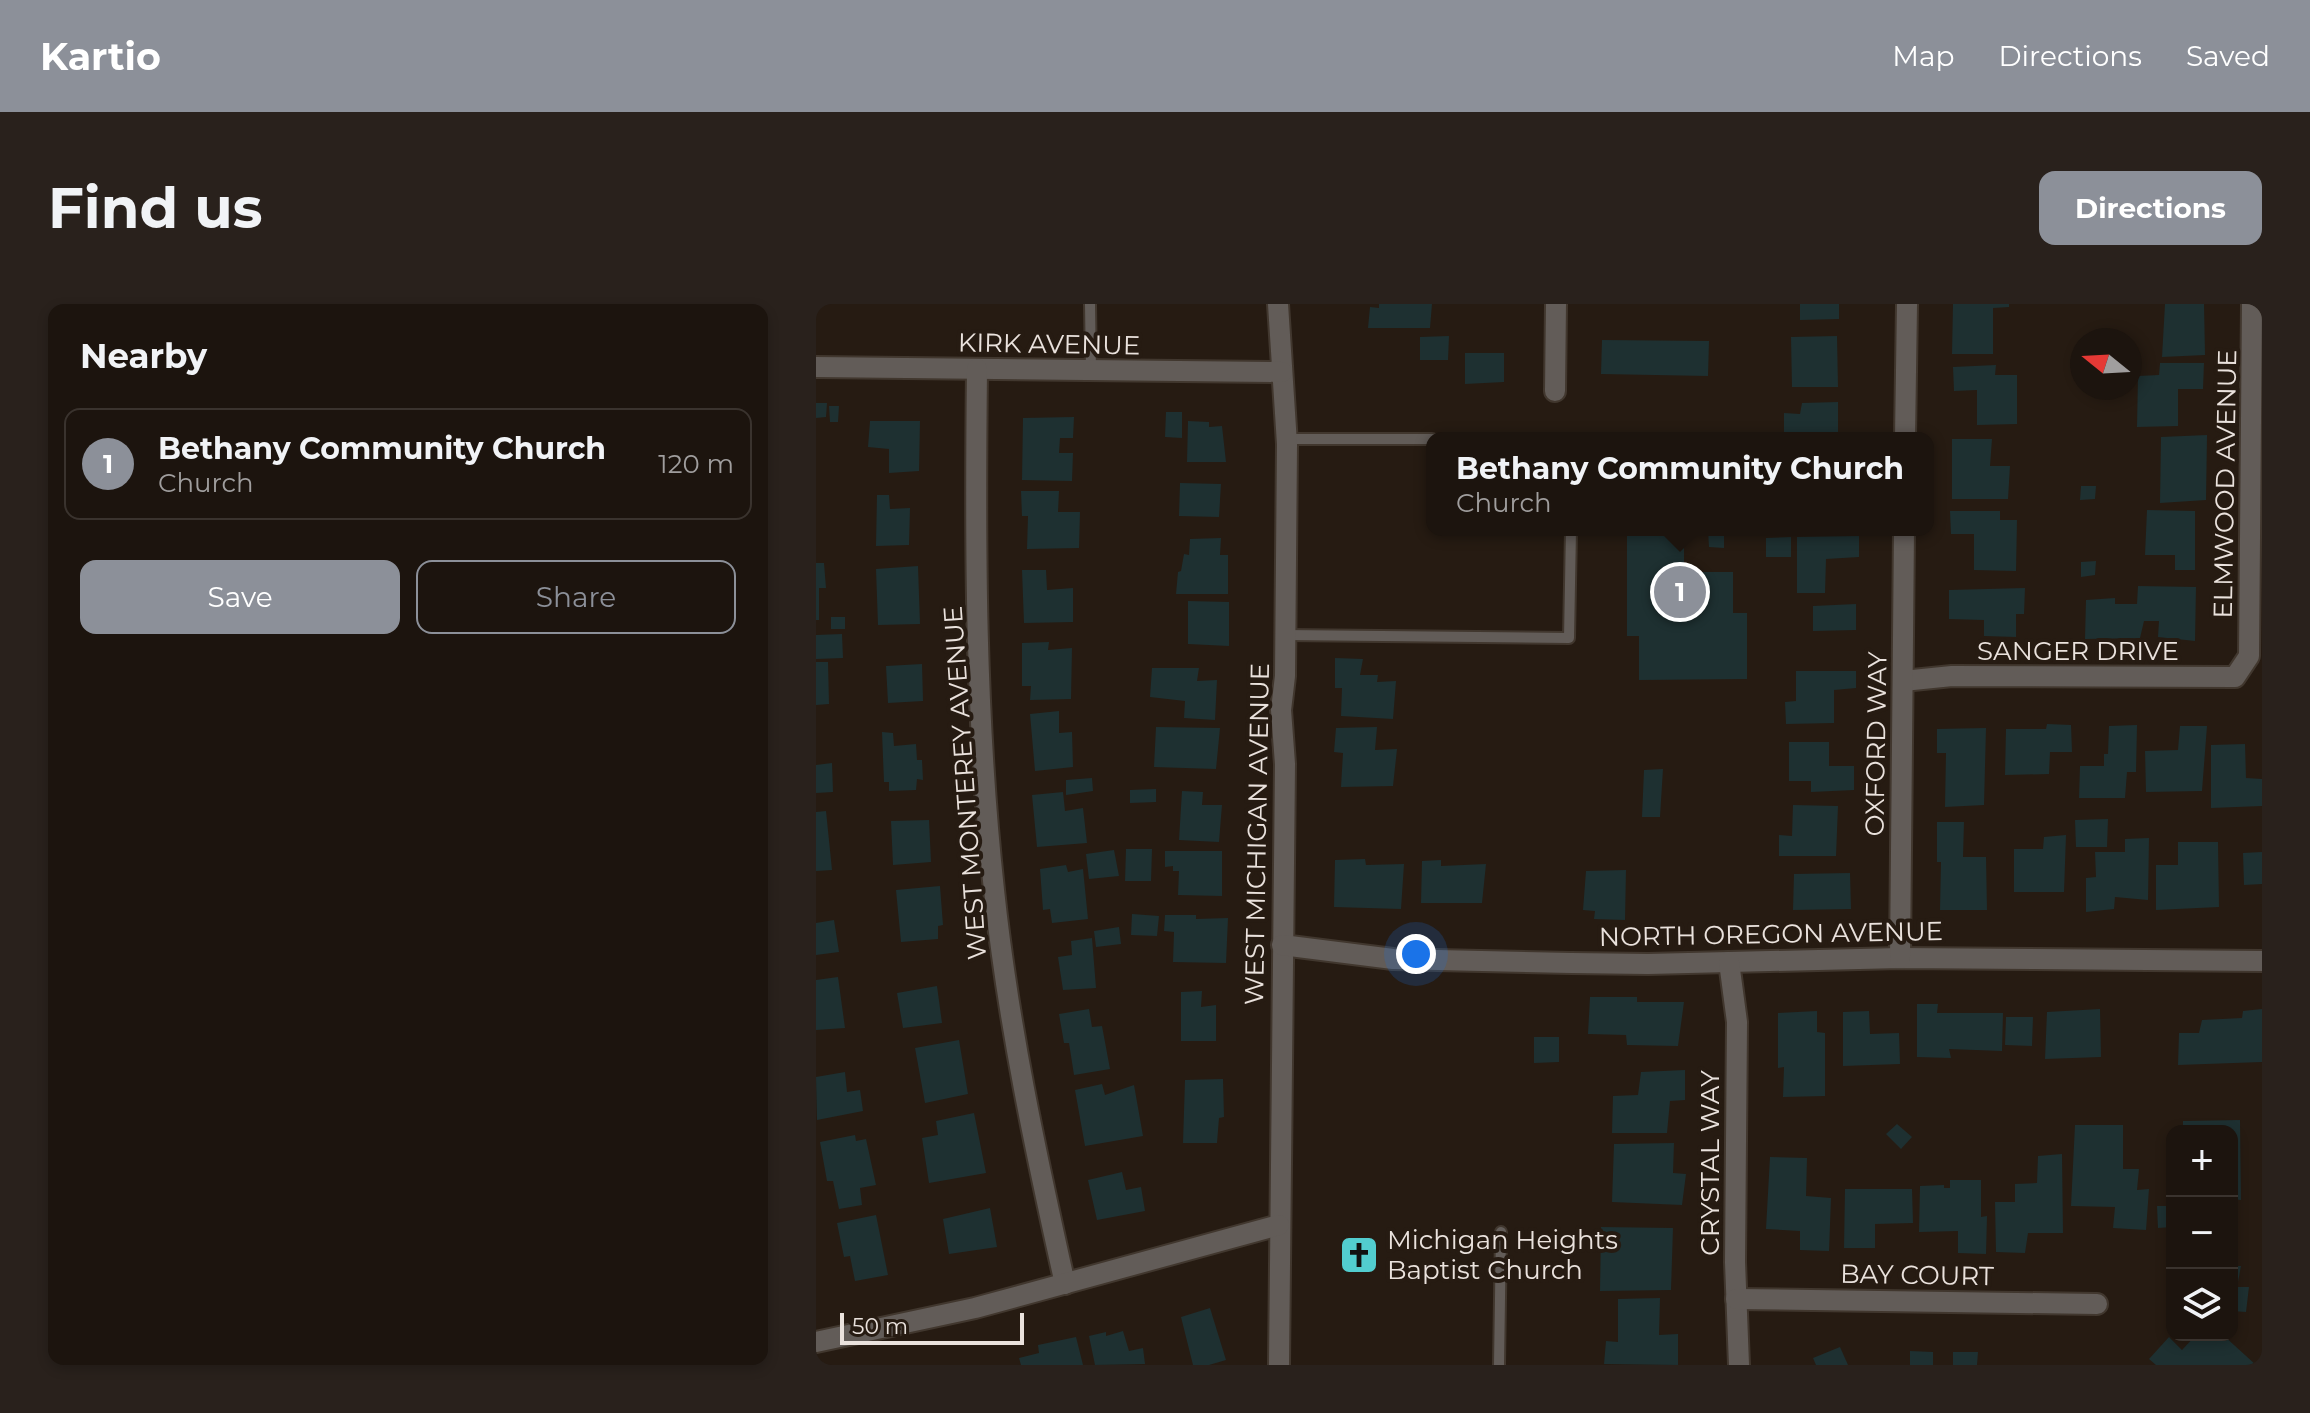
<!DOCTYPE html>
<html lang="en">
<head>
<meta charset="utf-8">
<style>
  :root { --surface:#1c140e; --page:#29211c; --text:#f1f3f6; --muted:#a09e9e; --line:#3a332e; --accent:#8c9099 }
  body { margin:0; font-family:Montserrat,sans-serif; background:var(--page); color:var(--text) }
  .controls { position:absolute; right:24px; bottom:24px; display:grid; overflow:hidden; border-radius:16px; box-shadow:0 4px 12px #0003 }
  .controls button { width:72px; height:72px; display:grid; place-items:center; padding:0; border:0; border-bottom:2px solid var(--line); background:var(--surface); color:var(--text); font:40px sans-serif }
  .compass { position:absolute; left:1254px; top:24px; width:72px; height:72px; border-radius:50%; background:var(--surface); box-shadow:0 4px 12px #0003; rotate:288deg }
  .scale { position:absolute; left:24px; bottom:20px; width:184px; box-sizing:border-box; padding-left:8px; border:4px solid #eae2dd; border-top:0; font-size:22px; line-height:28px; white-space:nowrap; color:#eae2dd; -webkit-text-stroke:6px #261b12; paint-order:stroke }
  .you { position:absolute; left:600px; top:650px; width:28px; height:28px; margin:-20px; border:6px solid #fff; border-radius:50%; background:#1a73e8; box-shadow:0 0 0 12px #1a73e833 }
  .badge { display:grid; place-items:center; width:52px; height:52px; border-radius:50%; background:var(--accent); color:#fff; font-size:26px; font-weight:700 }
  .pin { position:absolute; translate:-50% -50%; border:4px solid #fff; box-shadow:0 2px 8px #0006 }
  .popup { position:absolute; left:610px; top:128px; width:508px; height:104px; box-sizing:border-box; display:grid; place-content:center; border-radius:16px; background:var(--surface); filter:drop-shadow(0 2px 6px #0005); font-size:26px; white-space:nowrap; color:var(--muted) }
  .popup b { font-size:30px; color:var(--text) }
  .popup::after { content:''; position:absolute; left:50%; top:100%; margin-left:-16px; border:16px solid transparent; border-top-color:var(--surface) }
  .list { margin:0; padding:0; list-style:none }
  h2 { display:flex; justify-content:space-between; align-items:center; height:104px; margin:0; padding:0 32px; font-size:34px }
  h2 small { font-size:26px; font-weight:400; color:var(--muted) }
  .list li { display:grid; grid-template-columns:52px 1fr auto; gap:24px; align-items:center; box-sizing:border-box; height:112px; margin:0 16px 16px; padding:0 16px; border:2px solid var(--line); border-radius:16px }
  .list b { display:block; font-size:30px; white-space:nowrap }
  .list p { margin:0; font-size:26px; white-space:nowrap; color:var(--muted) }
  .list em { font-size:26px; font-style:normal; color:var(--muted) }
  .actions { display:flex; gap:16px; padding:24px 32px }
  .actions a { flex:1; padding:18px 0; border:2px solid var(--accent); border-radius:16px; text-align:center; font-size:28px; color:var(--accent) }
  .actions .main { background:var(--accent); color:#fff }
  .icon { flex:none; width:44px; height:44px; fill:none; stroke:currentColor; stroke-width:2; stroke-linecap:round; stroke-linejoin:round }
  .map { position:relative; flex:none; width:1446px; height:1061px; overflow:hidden; border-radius:16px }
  header { display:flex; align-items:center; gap:48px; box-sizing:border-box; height:112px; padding:0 40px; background:var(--accent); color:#fff }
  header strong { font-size:38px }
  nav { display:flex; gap:44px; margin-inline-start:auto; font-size:28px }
  .intro { display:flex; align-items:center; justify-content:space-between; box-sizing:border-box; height:192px; padding:0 48px }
  h1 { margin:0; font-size:56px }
  .button { padding:20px 36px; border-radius:16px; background:var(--accent); color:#fff; font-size:28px; font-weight:700 }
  main { display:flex; gap:48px; padding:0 48px }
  aside { flex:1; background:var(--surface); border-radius:16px; box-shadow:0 4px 12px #0003 }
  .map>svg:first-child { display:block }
  .building { fill:#1e3031 }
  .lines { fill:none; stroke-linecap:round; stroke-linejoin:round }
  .service-casing { stroke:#41372e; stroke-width:14 }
  .minor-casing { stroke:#41372e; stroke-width:24 }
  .service { stroke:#625c58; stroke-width:10 }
  .minor { stroke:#625c58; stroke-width:20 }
  .labels { text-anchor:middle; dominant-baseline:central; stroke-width:8; stroke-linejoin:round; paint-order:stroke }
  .street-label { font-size:26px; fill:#eae2dd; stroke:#261b12 }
  .poi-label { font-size:26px; fill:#eae2dd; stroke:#261b12; text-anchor:start }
</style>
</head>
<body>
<header>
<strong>Kartio</strong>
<nav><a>Map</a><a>Directions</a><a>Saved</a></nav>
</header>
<div class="intro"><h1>Find us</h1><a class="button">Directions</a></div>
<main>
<aside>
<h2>Nearby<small></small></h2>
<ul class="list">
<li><span class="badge">1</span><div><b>Bethany Community Church</b><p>Church</p></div><em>120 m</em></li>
</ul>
<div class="actions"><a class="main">Save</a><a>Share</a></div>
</aside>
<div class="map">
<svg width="1446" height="1061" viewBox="0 0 1446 1061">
  <rect width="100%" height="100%" fill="#261b12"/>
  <g class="building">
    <path d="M563,0h53l-2,24h-62l2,-21 9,1z"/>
    <path d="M984,0h39v15l-39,1z"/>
    <path d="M1137,0h56v3l-16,1v46h-41z"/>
    <path d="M1349,0h39l1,51 -43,2z"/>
    <path d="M633,32l-1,24h-28v-23z"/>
    <path d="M1021,32l1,51h-46l-1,-50z"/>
    <path d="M786,36l107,1 -1,35 -107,-2z"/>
    <path d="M649,49h39v29l-39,2z"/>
    <path d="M1344,59h44l-1,26h-25v37l-41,1 1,-51 21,-1z"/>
    <path d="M1180,61l-1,10h22v49l-40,1v-35l-23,1 -1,-24z"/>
    <path d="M1022,98v36h-54v-25l16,1 2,-11z"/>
    <path d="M0,99h11l-1,14 -10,1z"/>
    <path d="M13,102h10l-1,16h-8z"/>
    <path d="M350,108h16v26l-17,-1z"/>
    <path d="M258,113l-1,21h-13l-1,15h14l-1,28 -50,-1 1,-62z"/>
    <path d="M54,117h50l-1,50 -30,2v-24l-21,-2z"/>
    <path d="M372,117l21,1v5l13,-1 4,36h-39z"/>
    <path d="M1391,131l-1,65 -46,3 1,-66z"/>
    <path d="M1136,135h40l-2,27h20l-2,33h-56z"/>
    <path d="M364,179l41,1 -2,33 -40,-1z"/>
    <path d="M1265,182h15l-1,13 -15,1z"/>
    <path d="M205,187h38l-1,21h22l-1,36 -52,1 1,-33h-6z"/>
    <path d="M61,191h12l1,14 20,-1 -1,37 -33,1z"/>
    <path d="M1331,206l48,1v59h-20v-15h-30z"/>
    <path d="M1134,207h50v9h17l-1,51 -42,-1v-36h-23z"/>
    <path d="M811,226h57v42h49v41h14v66l-108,1v-44h-12z"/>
    <path d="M892,226h16v18l-15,-1z"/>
    <path d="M1043,232v21l-33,2 -1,34h-28v-56z"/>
    <path d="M975,233v20h-25v-19z"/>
    <path d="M405,234l-1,17h8v39h-52l2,-22 3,-1 3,-17 5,1 1,-16z"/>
    <path d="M1280,257l-1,14 -14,2v-15z"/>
    <path d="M0,259h8l2,25h-7v32h-3z"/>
    <path d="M102,262l2,58 -42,1 -2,-56z"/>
    <path d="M206,266h24l1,20 26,-2v34l-49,1z"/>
    <path d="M1322,282l58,1 -1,54 -37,-4 1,-16h-15l-4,17 -55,1 1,-39 29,-2v6h22z"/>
    <path d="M1209,284l-1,26h-8v23l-32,-1v-16l-35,-1v-29z"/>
    <path d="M372,297l41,1v44l-41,-2z"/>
    <path d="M1040,300v26l-43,1v-25z"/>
    <rect x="15" y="313" width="14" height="12"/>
    <path d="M26,330l1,24 -27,1v-24z"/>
    <path d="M233,338l-1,8 24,-2 -1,51 -41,1 1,-14h-9v-43z"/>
    <path d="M519,354l28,1 -3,16h18l-1,7 19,-1 -3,38 -52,-3 1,-28h-7z"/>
    <path d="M0,358h12l1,42 -13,1z"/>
    <path d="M106,360l1,37 -35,2 -2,-37z"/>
    <path d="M336,364h47l-2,13 20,-1 -2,40 -31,-2 1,-17 -35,-4z"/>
    <path d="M980,367h60v17l-22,2v33l-48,1 -1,-22 11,-1z"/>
    <path d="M243,407v22l13,-1 1,35 -38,4 -5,-57z"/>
    <path d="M1231,420l24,1 1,27h-22l-1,22 -44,1 1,-46h40z"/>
    <path d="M1321,421l-1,47h-9l-2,26h-46l1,-32h24v-12h4l1,-28z"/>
    <path d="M1364,422h27l-5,65 -56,1 -1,-41 33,-1z"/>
    <path d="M340,423l64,1 -4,41 -62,-2z"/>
    <path d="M561,423l-2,23 22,-1 -4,37 -52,1 2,-34 -9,-1 2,-24z"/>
    <path d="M1170,424l-2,77 -39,2 1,-54h-9v-24z"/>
    <path d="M66,428l11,1 1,13 22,-2 1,16h5l1,20 -6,-1 -1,11 -27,1v-9h-5z"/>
    <path d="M973,438h40v24h25v24l-43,2v-11h-22z"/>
    <path d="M1429,440l1,34 16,1v27l-51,2v-63z"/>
    <path d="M16,459l1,29 -17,1v-28z"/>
    <path d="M847,465l-3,48h-18l2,-47z"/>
    <path d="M276,474l1,13 -27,4v-15z"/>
    <path d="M340,485v13l-26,1v-13z"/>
    <path d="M366,487l21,1 -1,13h20l-3,37 -40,-2z"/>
    <path d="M247,488l2,19 18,-3 4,35 -50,4 -5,-52z"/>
    <path d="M977,501l45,1 -2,50h-57v-21l13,1z"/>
    <path d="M10,507l6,59 -16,1v-59z"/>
    <path d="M1292,515l-1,28h-31l-1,-27z"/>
    <path d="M113,516l2,42 -38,3 -2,-44z"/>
    <path d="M1121,518h27l-1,35h23l1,53h-47l1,-48h-4z"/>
    <path d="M1250,531l-2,57h-50v-43h29l1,-12z"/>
    <path d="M1333,534l-1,62 -33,-3 -1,12 -28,3v-34l10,-1 -1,-25h30v-13z"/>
    <path d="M1362,538h40l1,65 -63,3v-45h22z"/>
    <path d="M310,545h26l-1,32h-26z"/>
    <path d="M298,546l5,26 -30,3 -3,-25z"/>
    <path d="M349,547h57v45l-44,-1 1,-24h-6v-5l-8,1z"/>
    <path d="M1446,548v32l-18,1 -1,-32z"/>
    <path d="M549,555l1,6 38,-1 -3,45 -67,-2 1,-47z"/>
    <path d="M625,556v6l45,-2 -4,39h-61l1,-42z"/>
    <path d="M250,561l2,7 15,-3 5,50 -36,4 -2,-14 -7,1 -3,-41z"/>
    <path d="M810,566l-1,50 -31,-1 1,-8 -12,-1 3,-39z"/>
    <path d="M1034,569l1,36 -58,1 1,-36z"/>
    <path d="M124,582l3,39 -5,1v13l-37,3 -5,-52z"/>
    <path d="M316,610l27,2 -2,20 -26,-1z"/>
    <path d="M349,611h31v4l32,-1 -2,45 -53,-1 1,-30 -10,-1z"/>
    <path d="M18,616l5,32 -23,3v-32z"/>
    <path d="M303,623l2,17 -25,3 -2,-16z"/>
    <path d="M276,634l4,50 -33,2 -5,-33 14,-2 -1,-14z"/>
    <path d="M22,673l7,51 -29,2v-50z"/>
    <path d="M121,682l5,37 -39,5 -6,-35z"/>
    <path d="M386,687l-1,16 15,-2v36h-35v-49z"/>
    <path d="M774,693h47v5h47l-6,44 -51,-1 -1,-10 -38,-1z"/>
    <path d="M1101,700h21l-1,9h66l-1,38 -53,-2 2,9 -34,-1z"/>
    <path d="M273,705l3,18 10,-1 8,43 -36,6 -5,-32h-5l-5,-29z"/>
    <path d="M1284,705l1,48 -56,2 2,-47z"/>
    <path d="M1446,705v53l-84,3 1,-32h20l3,-13 40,-2 1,-7z"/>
    <path d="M1001,707v21l8,1v63l-42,1 1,-30 -6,1v-55z"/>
    <path d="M1053,707l1,23 29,-1 1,31 -57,2v-54z"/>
    <path d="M1190,713h27l-1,29 -27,-1z"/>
    <path d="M718,733h25v25l-25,1z"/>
    <path d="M143,736l9,54 -43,9 -10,-55z"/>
    <path d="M869,766v30l-15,1 -3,32h-55l1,-37 25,-1 3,-23z"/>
    <path d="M29,768l2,20 13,-2 3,21 -46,9 -1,-43z"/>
    <path d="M407,775l1,38 -5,1 -2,25h-34l2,-63z"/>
    <path d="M286,780l3,11 29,-10 9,51 -58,10 -10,-56z"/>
    <path d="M158,809l12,60 -57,10 -7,-45 16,-3 -2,-14z"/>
    <path d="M1424,816l1,80 -9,-1v-68h-49v-10z"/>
    <path d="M1081,820l15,13 -11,12 -15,-15z"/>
    <path d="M1259,821h48v44h16l-2,21 12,-1 -3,41 -33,-2 2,-21 -44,-1z"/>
    <path d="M39,831l1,6 10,-2 10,46 -16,3 2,17 -23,4 -6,-28h-6l-7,-39z"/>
    <path d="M858,839l-1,30 13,1 -4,31 -70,-3 2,-58z"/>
    <path d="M1246,850l1,79h-35l-3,20 -29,-1 -1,-50h20v-18l22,-1 1,-27z"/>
    <path d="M954,853l37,1 -1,38 25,2 -2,53 -29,-1v-19l-34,-2z"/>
    <path d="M306,868l4,18 15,-3 4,24 -48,9 -9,-40z"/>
    <path d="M1134,876h31v37l6,-1 -1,38 -28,-1v-22l-39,1 1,-46 24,-1v3h6z"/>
    <path d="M1029,885h67l1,34 -38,1v24h-31z"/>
    <path d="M1341,902h15v21l-14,1z"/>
    <path d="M174,904l7,39 -48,7 -6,-35z"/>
    <path d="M60,911l12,60 -33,6 -5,-25 -6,1 -7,-34z"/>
    <path d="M785,923l72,1 -2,62 -71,1z"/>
    <path d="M1416,962h9l-4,21h12l-3,25 -14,-1z"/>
    <path d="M844,994l-1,37 19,-1v31l-74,-1 2,-23 12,1v-43z"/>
    <path d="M394,1004l16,52 -17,5h-16l-12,-48z"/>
    <path d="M307,1027l6,20 14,-3 2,16 -50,1 -6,-29 17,-4v4z"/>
    <path d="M1380,1031h27l33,30h-100l-7,-6 20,-22 13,13z"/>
    <path d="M260,1033l7,28h-62l-2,-7 20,-5 -1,-8z"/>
    <path d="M1024,1043l8,18h-32l-3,-7z"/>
    <path d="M1094,1047l23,1v13h-23z"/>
    <path d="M1137,1048h25l-1,13h-24z"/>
  </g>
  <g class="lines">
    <defs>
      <g id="service">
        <path d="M274,0l1,66"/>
        <path d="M471,135h145"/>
        <path d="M469,331l284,3 2,-108"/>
        <path d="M683,1061l2,-133"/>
      </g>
      <g id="minor">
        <path d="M462,0l9,140 -2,232 -4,34 4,54 -6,601"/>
        <path d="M0,63l466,5"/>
        <path d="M161,65c-2,174 -2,348 17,521 14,133 42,264 71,394"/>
        <path d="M739,87l1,-87"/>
        <path d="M1089,134l2,-134"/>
        <path d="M1087,377l49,-5 283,1 14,-21 3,-352"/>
        <path d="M466,641l111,14 178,4 77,1 252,-6 362,3"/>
        <path d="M1084,654l4,-428"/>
        <path d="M913,658l8,60 -2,240 4,103"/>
        <path d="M920,995l361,5"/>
        <path d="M0,1038l159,-34 304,-83"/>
      </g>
    </defs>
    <use href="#service" class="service-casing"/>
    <use href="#minor" class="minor-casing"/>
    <use href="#service" class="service"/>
    <use href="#minor" class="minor"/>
  </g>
  <defs>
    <symbol id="church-square" viewBox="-11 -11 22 22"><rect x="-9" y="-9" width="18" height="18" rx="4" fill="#52cdcf" stroke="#261b12"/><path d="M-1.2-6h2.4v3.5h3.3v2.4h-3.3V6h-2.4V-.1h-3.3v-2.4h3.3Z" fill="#111"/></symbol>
  </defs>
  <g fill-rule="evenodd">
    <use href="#church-square" x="521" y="929" width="44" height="44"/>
  </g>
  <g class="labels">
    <g class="street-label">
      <text transform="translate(233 40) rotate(1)">KIRK AVENUE</text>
      <text transform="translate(1409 180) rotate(-89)">ELMWOOD AVENUE</text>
      <text x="1262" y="347">SANGER DRIVE</text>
      <text transform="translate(1060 440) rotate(-89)">OXFORD WAY</text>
      <text transform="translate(149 479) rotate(-94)">WEST MONTEREY AVENUE</text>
      <text transform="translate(441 530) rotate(-89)">WEST MICHIGAN AVENUE</text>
      <text transform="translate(955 630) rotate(-1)">NORTH OREGON AVENUE</text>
      <text transform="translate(894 859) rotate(-90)">CRYSTAL WAY</text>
      <text transform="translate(1101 971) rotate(1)">BAY COURT</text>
    </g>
    <g class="poi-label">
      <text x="571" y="936">Michigan Heights<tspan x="571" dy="30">Baptist Church</tspan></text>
    </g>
  </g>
</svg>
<div class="controls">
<button>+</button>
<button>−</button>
<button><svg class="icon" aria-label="layers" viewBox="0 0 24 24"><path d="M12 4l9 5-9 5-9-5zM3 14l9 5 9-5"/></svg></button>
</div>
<svg class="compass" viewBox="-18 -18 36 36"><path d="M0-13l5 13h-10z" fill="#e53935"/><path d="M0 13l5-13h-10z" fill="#a09e9e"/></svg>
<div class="scale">50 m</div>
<div class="you"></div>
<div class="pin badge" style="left:864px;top:288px">1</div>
<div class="popup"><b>Bethany Community Church</b>Church</div>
</div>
</main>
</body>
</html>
